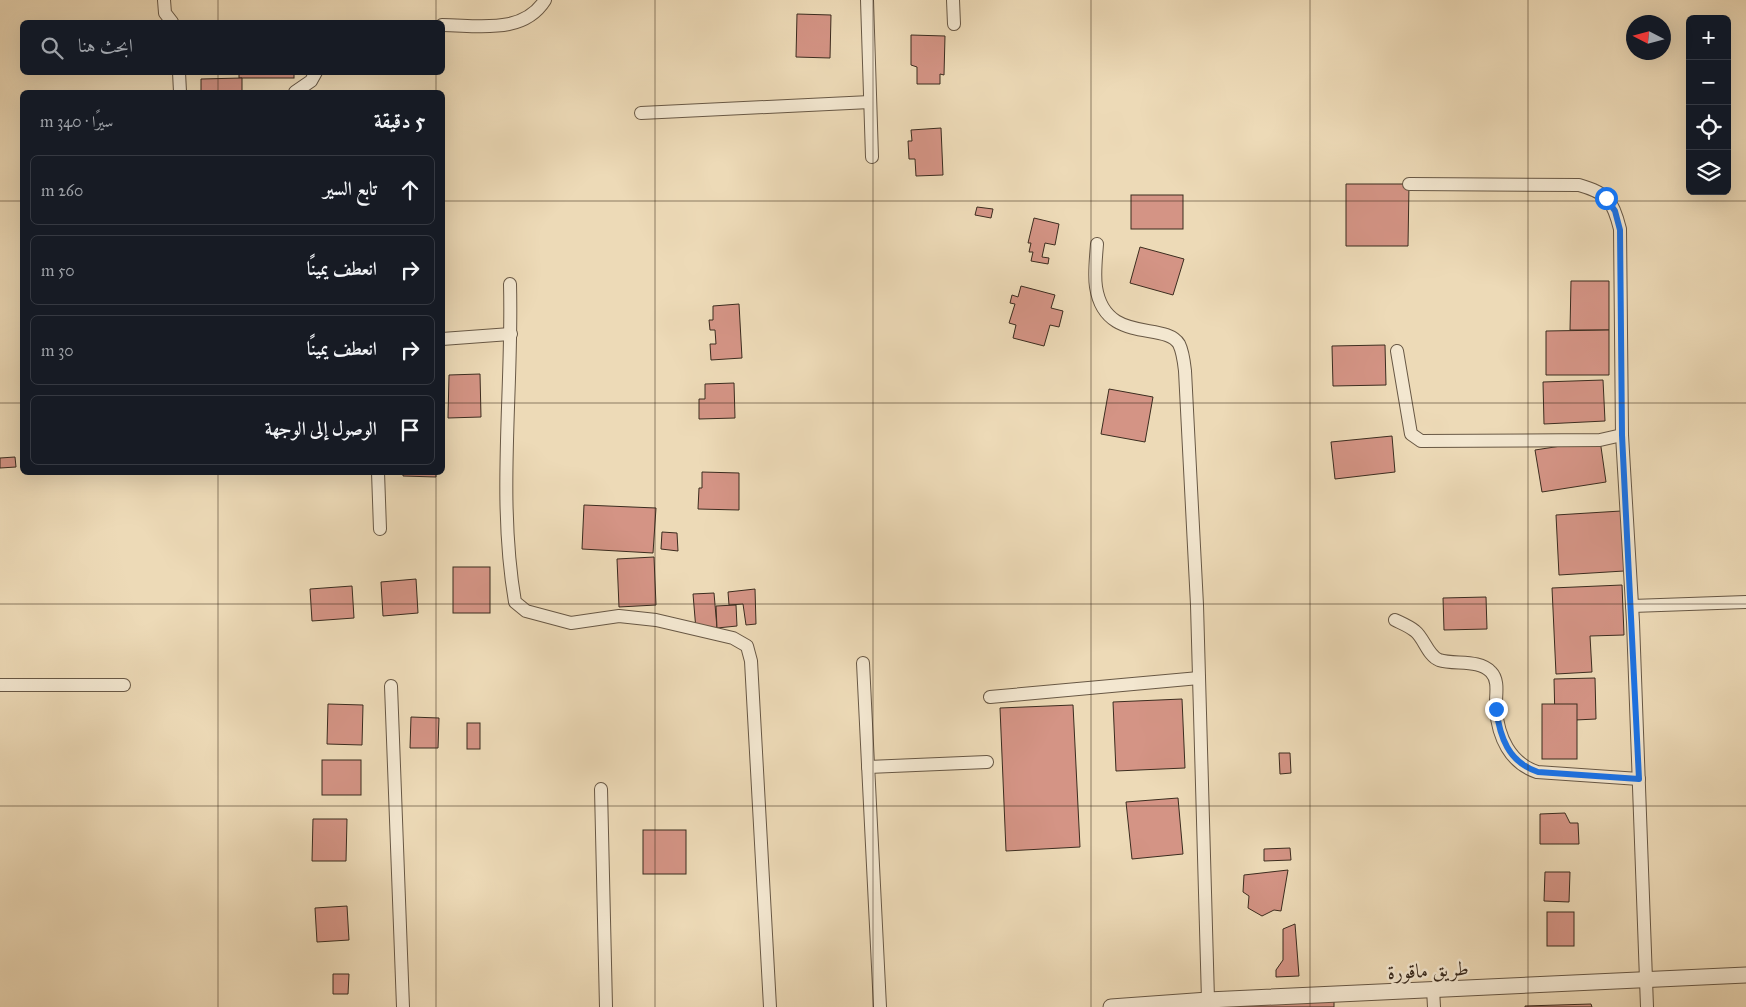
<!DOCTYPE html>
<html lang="ar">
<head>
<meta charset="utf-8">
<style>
  :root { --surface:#171b24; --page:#20242c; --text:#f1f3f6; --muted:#9ea1a6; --line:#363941 }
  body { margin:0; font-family:"IM FELL Great Primer",Amiri,serif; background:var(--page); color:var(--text); direction:rtl }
  .controls { position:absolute; right:15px; top:15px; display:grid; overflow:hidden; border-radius:8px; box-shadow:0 5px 20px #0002 }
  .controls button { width:45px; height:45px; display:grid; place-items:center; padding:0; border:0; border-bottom:1px solid var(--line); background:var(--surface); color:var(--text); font:25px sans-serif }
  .compass { position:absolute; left:1626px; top:15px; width:45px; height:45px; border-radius:50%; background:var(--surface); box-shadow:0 5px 20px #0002; rotate:276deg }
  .stop { position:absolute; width:15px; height:15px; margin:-11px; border:4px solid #1a73e8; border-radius:50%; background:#fff }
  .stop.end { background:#1a73e8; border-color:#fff; box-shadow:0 1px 5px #0008 }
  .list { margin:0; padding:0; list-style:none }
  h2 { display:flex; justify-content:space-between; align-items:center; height:65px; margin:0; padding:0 20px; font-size:21px }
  h2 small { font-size:16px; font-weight:400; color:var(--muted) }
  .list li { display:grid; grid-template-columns:32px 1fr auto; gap:15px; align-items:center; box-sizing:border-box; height:70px; margin:0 10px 10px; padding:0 10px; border:1px solid var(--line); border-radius:8px }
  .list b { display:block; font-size:19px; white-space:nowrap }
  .list em { font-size:16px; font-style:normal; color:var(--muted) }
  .icon { flex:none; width:28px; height:28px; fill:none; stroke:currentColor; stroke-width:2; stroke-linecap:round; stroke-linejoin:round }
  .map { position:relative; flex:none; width:1746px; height:1007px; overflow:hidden; direction:ltr }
  .search { position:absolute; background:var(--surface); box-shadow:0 5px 20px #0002; left:20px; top:20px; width:425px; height:55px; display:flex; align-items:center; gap:12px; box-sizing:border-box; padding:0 18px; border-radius:8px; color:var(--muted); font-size:19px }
  .panel { position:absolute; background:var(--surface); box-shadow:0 5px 20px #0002; left:20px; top:90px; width:425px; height:385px; border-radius:8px; direction:rtl }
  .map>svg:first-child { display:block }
  .building { fill:#d49485; stroke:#3b2c1f }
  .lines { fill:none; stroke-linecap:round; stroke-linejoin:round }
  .minor-casing { stroke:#685845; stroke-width:14 }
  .tertiary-casing { stroke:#685845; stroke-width:17 }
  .minor { stroke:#f3e7d0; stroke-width:12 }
  .tertiary { stroke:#f3e7d0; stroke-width:15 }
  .route { stroke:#1a73e8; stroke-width:6 }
  .grid { fill:none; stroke:#3b2c1f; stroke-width:1; stroke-opacity:0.55 }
  .labels { text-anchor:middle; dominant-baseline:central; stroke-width:5; stroke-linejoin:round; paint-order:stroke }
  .street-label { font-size:20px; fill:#3b2c1f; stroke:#f3e7d0 }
</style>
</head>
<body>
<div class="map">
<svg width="1746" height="1007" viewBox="0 0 1746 1007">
  <rect width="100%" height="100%" fill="#eddab7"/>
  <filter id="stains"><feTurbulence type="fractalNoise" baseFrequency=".004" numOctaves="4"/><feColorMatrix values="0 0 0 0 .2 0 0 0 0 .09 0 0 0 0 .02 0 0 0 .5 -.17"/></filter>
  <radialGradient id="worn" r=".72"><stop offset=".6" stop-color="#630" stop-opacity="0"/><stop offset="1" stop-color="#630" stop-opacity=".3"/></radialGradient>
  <g class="building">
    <path d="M797,14l34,1 -1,43 -34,-1z"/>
    <path d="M911,35l34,1 -1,39 -4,-1v10h-23v-17l-6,-2z"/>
    <rect x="239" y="72" width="55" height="6"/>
    <path d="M242,78v14h-41v-13z"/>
    <path d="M941,128l2,47 -27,1 -1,-17h-6l-1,-18h4l-1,-11z"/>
    <path d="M1346,184h63l-1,62h-62z"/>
    <rect x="1131" y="195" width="52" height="34"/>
    <path d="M977,207l16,2 -2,9 -16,-3z"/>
    <path d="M1034,218l25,6 -4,21 -10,-2 -3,14 7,1 -1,6 -17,-3 2,-9h-4l2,-9h-3z"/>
    <path d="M1140,247l44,12 -11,36 -43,-12z"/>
    <path d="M1571,281h38v49h-39z"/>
    <path d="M1021,286l34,9 -4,13 12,3 -4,16 -9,-2 -6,21 -31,-8 3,-13 -7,-2 6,-19 -5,-1 2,-8 6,2z"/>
    <path d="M739,304l3,54 -31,2 -1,-16h6l-1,-14h-5l-1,-10h4v-14z"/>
    <path d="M1609,330v45h-63v-44z"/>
    <path d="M1385,345l1,40 -53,1 -1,-40z"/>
    <path d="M480,374l1,43 -33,1 1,-43z"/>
    <path d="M1603,380l2,41 -61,3 -1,-42z"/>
    <path d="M734,383l1,35 -36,1v-20h6v-15z"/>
    <path d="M1109,389l44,8 -8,45 -44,-8z"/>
    <path d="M1392,436l3,36 -60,7 -4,-37z"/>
    <path d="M1600,440l6,42 -64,10 -7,-42z"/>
    <path d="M15,457l1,10 -16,1v-10z"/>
    <path d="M403,472h33v5l-33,-1z"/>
    <path d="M702,472l37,1v37l-41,-1 1,-21h3z"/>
    <path d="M584,505l72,3 -3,45 -71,-4z"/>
    <path d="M1621,511l3,60 -65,4 -3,-60z"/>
    <path d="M662,532l15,1 1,18 -17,-2z"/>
    <path d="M654,557l2,48 -37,2 -2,-48z"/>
    <rect x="453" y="567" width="37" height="46"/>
    <path d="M416,579l2,34 -35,3 -2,-34z"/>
    <path d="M1622,585l2,50 -34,1 2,36 -36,2 -4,-86z"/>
    <path d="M352,586l2,32 -42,3 -2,-32z"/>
    <path d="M755,589l1,35 -10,1 -3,-21 -14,1 -1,-13z"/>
    <path d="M714,593l3,35 -21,2 -3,-36z"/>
    <path d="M1486,597l1,32 -43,1 -1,-32z"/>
    <path d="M736,605l1,21 -20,2 -1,-22z"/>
    <path d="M1595,678l1,41 -41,2 -1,-42z"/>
    <path d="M1182,699l3,69 -69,3 -3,-69z"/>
    <path d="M328,704l35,1 -1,40 -35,-1z"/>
    <rect x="1542" y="704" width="35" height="55"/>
    <path d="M1073,705l7,142 -74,4 -6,-143z"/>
    <path d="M411,717l28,1 -1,30h-28z"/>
    <rect x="467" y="723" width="13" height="26"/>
    <path d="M1279,753h11l1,20 -11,1z"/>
    <rect x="322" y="760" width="39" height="35"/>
    <path d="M1178,798l5,56 -51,5 -6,-57z"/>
    <path d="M1565,813l5,10h8l1,21h-39v-30z"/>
    <path d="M313,819h34l-1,42h-34z"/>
    <rect x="643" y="830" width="43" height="44"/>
    <path d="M1290,848l1,12 -27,1v-12z"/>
    <path d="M1288,870l-7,41 -7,-1 -12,6 -14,-8 1,-12 -6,-4 1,-17z"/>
    <path d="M1545,872h25l-1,30 -25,-1z"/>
    <path d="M347,906l2,34 -32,2 -2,-34z"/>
    <rect x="1547" y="912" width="27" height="34"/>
    <path d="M1295,924l4,52 -23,1v-7l7,-10v-31z"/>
    <path d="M333,974h16l-1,20h-15z"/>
    <path d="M1334,1001v6h-114v-1z"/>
    <path d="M1591,1004l1,3h-67v-1z"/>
  </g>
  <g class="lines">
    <defs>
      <g id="minor">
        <path d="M164,0l1,13 7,9"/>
        <path d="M867,0l5,157"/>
        <path d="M953,0l1,24"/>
        <path d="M442,25c36,0 81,10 103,-25"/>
        <path d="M179,72l1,20"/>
        <path d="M295,92l16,-11 5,-9"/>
        <path d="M641,113l229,-11"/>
        <path d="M1409,184l170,1c29,8 34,16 41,44l2,206 11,187 14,385"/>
        <path d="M1097,244c-1,14 -3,30 -1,43 9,58 69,34 83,57 4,8 5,18 6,27l12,234 11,395"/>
        <path d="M510,284c3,105 -13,213 5,318l11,9 45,12 48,-7 37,4 77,18 14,8 4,15 19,346"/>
        <path d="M442,339l69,-5"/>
        <path d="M1397,351l14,83 10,7 179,-1 22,-5"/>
        <path d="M378,472l2,57"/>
        <path d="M1632,606l114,-4"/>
        <path d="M1395,620c6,3 14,6 20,11 9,7 13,25 24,29 16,5 40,-1 52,12 9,9 4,25 5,37 2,28 14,54 41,63l102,7"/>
        <path d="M863,663l17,344"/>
        <path d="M0,685h124"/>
        <path d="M391,686l12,321"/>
        <path d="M990,697l209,-19"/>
        <path d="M868,767l119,-5"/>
        <path d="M601,789l5,218"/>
        <path d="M1433,989l1,18"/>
      </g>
      <path id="tertiary" d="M1111,1007l97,-7 538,-25"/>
    </defs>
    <use href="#minor" class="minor-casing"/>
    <use href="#tertiary" class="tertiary-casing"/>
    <use href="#minor" class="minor"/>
    <use href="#tertiary" class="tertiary"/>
  </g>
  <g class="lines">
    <path class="route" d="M1496,709c4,28 12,53 42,63l101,7 -17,-344 -2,-205 -5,-19 -9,-13"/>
  </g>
  <path class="grid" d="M218,0v22M436,0v22M655,0v1007M873,0v1007M1091,0v1007M1310,0v1007M1528,0v1007M218,72v20M436,72v20M0,201h22M442,201h1304M0,403h22M442,403h1304M218,472v535M436,472v535M0,604h1746M0,806h1746"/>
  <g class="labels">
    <g class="street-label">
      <text transform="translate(1428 970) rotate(-3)">طريق ماقورة</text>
    </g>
  </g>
  <rect width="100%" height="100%" filter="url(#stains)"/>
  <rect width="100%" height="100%" fill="url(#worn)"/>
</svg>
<div class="controls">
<button>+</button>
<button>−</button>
<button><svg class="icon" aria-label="locate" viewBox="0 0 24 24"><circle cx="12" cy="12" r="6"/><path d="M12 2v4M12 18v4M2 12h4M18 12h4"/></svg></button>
<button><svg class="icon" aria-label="layers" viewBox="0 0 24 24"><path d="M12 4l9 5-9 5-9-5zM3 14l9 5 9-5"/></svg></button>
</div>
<svg class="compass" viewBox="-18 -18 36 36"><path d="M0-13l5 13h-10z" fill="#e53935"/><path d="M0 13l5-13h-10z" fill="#9ea1a6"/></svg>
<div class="stop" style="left:1606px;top:198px"></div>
<div class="stop end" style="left:1496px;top:709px"></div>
<div class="search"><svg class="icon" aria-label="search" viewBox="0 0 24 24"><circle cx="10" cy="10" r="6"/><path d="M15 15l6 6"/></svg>ابحث هنا</div>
<section class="panel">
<h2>5 دقيقة<small>سيرًا · 340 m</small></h2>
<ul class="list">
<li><svg class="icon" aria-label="ahead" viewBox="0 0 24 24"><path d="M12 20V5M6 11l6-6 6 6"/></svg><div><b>تابع السير</b></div><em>260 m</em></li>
<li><svg class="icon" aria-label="right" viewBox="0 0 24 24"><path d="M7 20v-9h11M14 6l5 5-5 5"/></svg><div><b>انعطف يمينًا</b></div><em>50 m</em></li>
<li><svg class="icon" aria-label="right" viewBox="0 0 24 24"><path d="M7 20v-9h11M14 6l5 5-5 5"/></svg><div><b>انعطف يمينًا</b></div><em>30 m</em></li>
<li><svg class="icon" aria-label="arrive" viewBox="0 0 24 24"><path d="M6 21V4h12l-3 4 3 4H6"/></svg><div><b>الوصول إلى الوجهة</b></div></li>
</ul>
</section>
</div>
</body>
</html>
